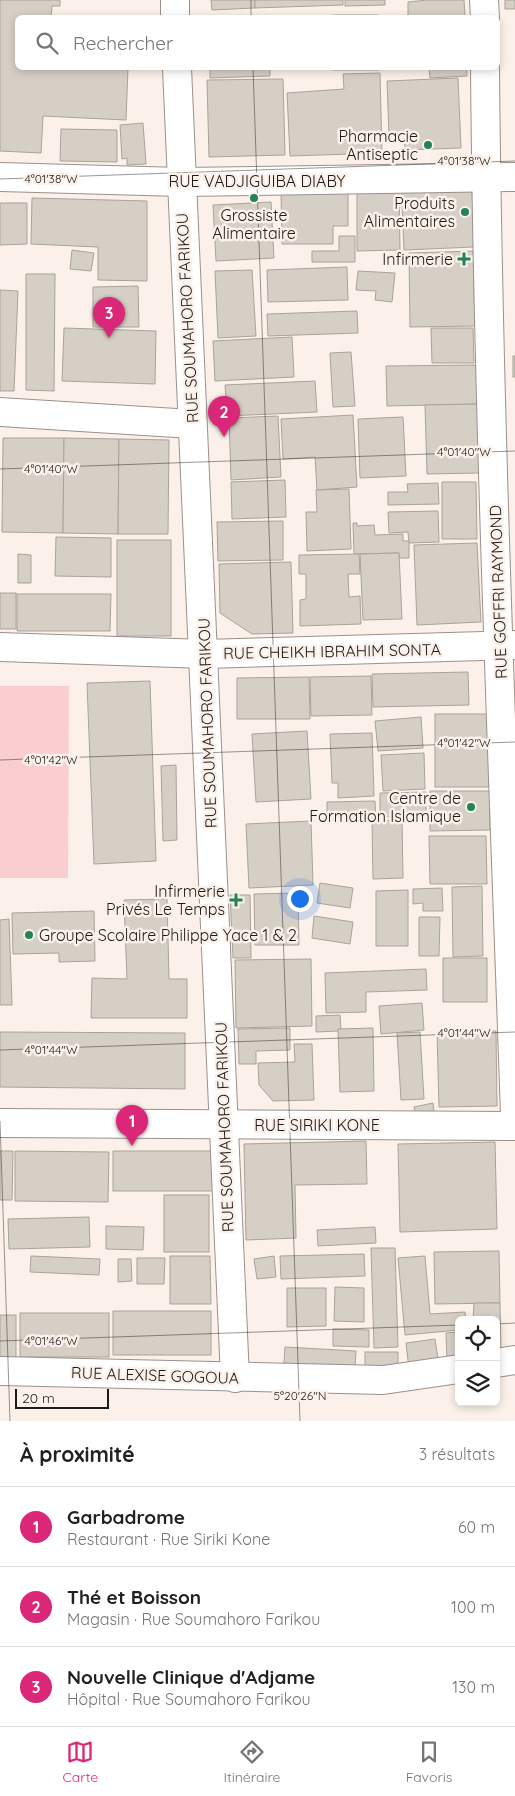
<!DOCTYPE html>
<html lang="fr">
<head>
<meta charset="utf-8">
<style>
  :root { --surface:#fff; --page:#f2f2f2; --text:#202124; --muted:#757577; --line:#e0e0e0; --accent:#db2777 }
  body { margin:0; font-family:Quicksand,sans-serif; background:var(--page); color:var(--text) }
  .controls { position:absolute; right:15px; bottom:15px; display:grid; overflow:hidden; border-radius:8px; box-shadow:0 2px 8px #0003 }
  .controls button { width:45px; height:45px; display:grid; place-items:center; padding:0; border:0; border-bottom:1px solid var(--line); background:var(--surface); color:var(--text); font:25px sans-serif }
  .scale { position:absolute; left:15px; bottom:12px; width:94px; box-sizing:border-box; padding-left:5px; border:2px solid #1e1a18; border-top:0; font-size:14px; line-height:18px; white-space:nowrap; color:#1e1a18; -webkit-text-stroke:4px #fbf1ea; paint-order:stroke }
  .you { position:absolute; left:299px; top:898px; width:18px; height:18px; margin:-12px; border:4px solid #fff; border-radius:50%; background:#1a73e8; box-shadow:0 0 0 8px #1a73e833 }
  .badge { display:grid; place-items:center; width:32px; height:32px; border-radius:50%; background:var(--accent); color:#fff; font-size:16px; font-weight:700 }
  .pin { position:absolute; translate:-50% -41px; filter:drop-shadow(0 1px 2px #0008) }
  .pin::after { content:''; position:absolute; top:26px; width:18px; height:15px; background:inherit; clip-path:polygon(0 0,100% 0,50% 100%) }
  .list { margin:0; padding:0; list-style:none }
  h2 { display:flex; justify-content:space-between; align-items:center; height:65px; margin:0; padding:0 20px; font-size:21px }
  h2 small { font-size:16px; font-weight:400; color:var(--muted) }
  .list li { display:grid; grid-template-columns:32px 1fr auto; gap:15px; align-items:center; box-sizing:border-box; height:80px; padding:0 20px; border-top:1px solid var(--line) }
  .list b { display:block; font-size:19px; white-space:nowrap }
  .list p { margin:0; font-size:16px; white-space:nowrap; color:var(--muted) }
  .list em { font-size:16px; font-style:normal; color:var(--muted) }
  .icon { flex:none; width:28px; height:28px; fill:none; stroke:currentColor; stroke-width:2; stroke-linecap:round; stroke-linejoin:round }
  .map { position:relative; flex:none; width:515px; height:1421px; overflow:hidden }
  .search { position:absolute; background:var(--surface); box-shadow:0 2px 8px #0003; left:15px; right:15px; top:15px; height:55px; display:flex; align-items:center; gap:12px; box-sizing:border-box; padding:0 18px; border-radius:8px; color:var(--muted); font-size:19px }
  .sheet { height:305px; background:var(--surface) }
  nav { display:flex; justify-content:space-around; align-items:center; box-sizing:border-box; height:70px; border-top:1px solid var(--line); background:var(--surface); font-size:14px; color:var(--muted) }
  nav a { display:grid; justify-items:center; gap:2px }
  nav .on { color:var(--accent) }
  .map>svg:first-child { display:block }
  .green { fill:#facdd0 }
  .building { fill:#d6cfc6; stroke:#a9a39a }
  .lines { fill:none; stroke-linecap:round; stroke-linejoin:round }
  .minor-casing { stroke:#9b918b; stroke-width:30 }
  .minor { stroke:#fff; stroke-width:28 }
  .ticks { fill:none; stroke:#1e1a18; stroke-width:1; stroke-opacity:0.45 }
  .poi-dot { fill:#238259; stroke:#fbf1ea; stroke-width:2 }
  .labels { text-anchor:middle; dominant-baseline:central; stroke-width:5; stroke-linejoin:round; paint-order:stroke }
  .poi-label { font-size:16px; fill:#1e1a18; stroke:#fbf1ea; text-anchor:end }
  .street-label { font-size:16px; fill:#1e1a18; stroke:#fbf1ea }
  .ticks-label { font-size:12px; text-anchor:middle; fill:#1e1a18; stroke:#fbf1ea; stroke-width:5; stroke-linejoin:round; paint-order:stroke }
</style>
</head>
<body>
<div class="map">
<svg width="515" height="1421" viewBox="0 0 515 1421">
  <rect width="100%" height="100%" fill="#fbf1ea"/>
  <path class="green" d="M0,686h69l-1,192h-68z"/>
  <g class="building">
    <path d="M0,0h60v6h-8l-1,12h-33v50h110l-2,52 -83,-4 -2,37 -41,-2z"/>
    <path d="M211,0h44v8l-43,2z"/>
    <path d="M255,0h88v5l-88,3z"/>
    <path d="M345,0h40v5l-40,1z"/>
    <path d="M427,0h37l1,16 -57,2v-16z"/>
    <rect x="505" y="0" width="10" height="9"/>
    <rect x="333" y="15" width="45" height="3"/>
    <path d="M210,68h60v8l-60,2z"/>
    <rect x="333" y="68" width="45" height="2"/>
    <path d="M429,68h38v8l-37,2z"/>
    <path d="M380,73l2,80 -92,3 -3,-63 57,-4 -1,-15z"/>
    <path d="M458,78l3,70 -56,2 -1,-15h-15l-2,-54z"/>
    <path d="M283,79l2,76 -76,2 -2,-77z"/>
    <path d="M143,123l3,41 -19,1v-7l-5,1 -2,-34z"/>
    <path d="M61,129l56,1v32l-57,-1z"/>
    <path d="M401,185h71l2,62 -70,3z"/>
    <path d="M357,187h42l1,63 -43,1z"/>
    <path d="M348,191v35h-15v18h-51l-1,-52z"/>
    <path d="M32,198l115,3v80l-49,-1v-33l-67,-3z"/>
    <path d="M271,202l3,56 -58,3 -3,-56z"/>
    <path d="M0,203h27v41l-27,1z"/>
    <path d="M339,236h16v26h-43v-11h27z"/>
    <path d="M72,250l22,3 -3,18 -21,-2z"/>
    <path d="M473,251l2,75 -65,1 -1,-74z"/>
    <path d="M347,267l1,33 -80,2 -1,-32z"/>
    <path d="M252,270l4,66 -38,2 -3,-67z"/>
    <path d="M358,271l37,2 -3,29 -17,-2 1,-9 -20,-1z"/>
    <path d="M26,274h29l-1,117 -28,-1z"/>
    <path d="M138,286l1,41h-46v-40z"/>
    <path d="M0,290l18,1 -4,100h-14z"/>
    <path d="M357,311l1,22 -90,3 -1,-22z"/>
    <path d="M64,328l92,3 -1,53 -93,-3z"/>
    <path d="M431,328h42l1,35h-42z"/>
    <path d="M292,337l2,40 -79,4 -2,-40z"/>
    <path d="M351,352l4,54 -22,1 -3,-54z"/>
    <rect x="513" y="356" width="2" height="21"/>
    <path d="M477,365l1,39 -91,2 -1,-40z"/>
    <path d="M315,381l2,31 -90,4 -2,-31z"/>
    <path d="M478,404l1,69 -52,1 -2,-69z"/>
    <path d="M353,415l4,72 -40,3 -2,-33 -32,2 -2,-40z"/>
    <path d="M278,416l3,61 -50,3 -2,-62z"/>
    <path d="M403,417l3,59 -46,2 -2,-59z"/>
    <path d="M3,438h61l-1,95 -61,-1z"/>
    <path d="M64,438l55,1 -1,95 -55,-1z"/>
    <path d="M119,439l50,1 -1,94h-50z"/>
    <path d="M285,480l1,37 -54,2 -1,-37z"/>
    <path d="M442,482h34l1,57h-35z"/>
    <path d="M438,483l1,21 -51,1v-13h20l-1,-8z"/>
    <path d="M349,489l2,60 -44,2 -1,-39h11l-1,-22z"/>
    <path d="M438,511l1,31 -30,1 -1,-11 -19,1 -1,-21z"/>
    <path d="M283,521v39l-65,1 -1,-39z"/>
    <path d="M353,523h4v3l17,-1 1,10 28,-1v7h6v17h-10v-5l-45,1z"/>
    <path d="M56,537l55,1v39l-56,-1z"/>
    <rect x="117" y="540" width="54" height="96"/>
    <path d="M477,543l4,79 -64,3 -3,-80z"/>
    <path d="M399,553l3,66 -39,1 -3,-66z"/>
    <path d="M18,554l13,1v28h-13z"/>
    <path d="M359,554l1,20h-12l1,23 11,-1 1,28 -61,2v-26l6,-1v-25h-7v-19z"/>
    <path d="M291,562l2,71 -41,1 -32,-21 -1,-49z"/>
    <rect x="0" y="593" width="16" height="36"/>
    <path d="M17,594h94l-1,37h-93z"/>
    <path d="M468,672l1,33 -96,2 -1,-33z"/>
    <path d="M371,676l1,39 -61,1 -1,-39z"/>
    <path d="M309,677l1,42h-73v-41z"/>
    <path d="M150,681l6,180 -62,3 -7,-181z"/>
    <rect x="435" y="714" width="54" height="73"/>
    <path d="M421,717l2,31 -45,3 -3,-30z"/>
    <path d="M307,731l4,68 -55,3 -4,-68z"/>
    <path d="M372,733l2,63 -36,2v-15h-6l-2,-49z"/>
    <path d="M424,753l1,36 -42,2 -2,-36z"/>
    <path d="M176,765l1,75 -14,1 -2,-75z"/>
    <path d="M430,791h60v39l-60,1z"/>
    <path d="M426,792v24l-46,1v-24z"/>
    <path d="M375,801l1,18 -49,1v-18z"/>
    <path d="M402,820l1,58 -30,1 -1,-58z"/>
    <path d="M311,821l2,64 -64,3 -3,-64z"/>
    <path d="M429,836h57l1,48h-57z"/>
    <path d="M320,883l33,5 -3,20 -33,-5z"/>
    <path d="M482,886l1,70 -30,1 -1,-70z"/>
    <path d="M442,888l1,23h-20v-8l-10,1v-15z"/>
    <path d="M408,890v56h-32v-55z"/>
    <path d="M298,893l1,52h-44l-1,-51z"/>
    <path d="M230,895h20l1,63h-18z"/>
    <path d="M167,899l2,80h18v39h-96l1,-40 35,1 -3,-79z"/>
    <path d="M94,911l1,50 -36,1v-9l-46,1 -1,-41z"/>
    <path d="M314,916l39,6 -3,22 -38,-6z"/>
    <path d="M419,917h21l-1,39h-20z"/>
    <path d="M9,919l3,86h-12v-85z"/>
    <rect x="443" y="958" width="44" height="44"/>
    <path d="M311,959l1,67 -76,2 -1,-68z"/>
    <path d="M426,969l1,21 -61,2v20l-40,1 -1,-40z"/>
    <path d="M422,1003l2,27 -43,4 -2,-28z"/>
    <path d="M340,1015l1,14 -3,2 -22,1v-16z"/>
    <path d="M290,1028v22l-34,1v13h-17l-1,-35z"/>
    <path d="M373,1028l1,63 -34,1 -2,-63z"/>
    <path d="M496,1031l1,75 -58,1 -2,-75z"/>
    <path d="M0,1032l185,1v56l-185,-2z"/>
    <path d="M420,1032l4,67 -23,1 -4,-67z"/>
    <path d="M294,1044h18l2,56 -41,1 -14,-16 -1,-22 37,-1z"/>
    <path d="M433,1103l1,8 -18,4 -2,-8z"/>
    <path d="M366,1141l1,43 -72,1 1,53 -50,2 -2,-96z"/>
    <path d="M495,1142l2,87 -97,3 -2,-88z"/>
    <path d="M0,1151h13l-1,49h-12z"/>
    <path d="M15,1151l94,1 -1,50 -93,-1z"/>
    <rect x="113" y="1151" width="101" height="40"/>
    <rect x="164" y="1195" width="45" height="57"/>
    <path d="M89,1217l1,30 -81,2 -1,-30z"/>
    <path d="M106,1226l38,1 -1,23 -37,-1z"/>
    <path d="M375,1227l1,16 -58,3 -1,-16z"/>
    <path d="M371,1248h24l3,99 -24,1z"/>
    <path d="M499,1251l1,52 -65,1 -1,-52z"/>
    <path d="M364,1254l1,22 -84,3 -1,-23z"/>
    <path d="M31,1256l69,3 -1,16 -69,-3z"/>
    <path d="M170,1256h40l1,48h-41z"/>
    <path d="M274,1256l2,21 -19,2 -3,-20z"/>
    <path d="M425,1256l5,58 35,-2 1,8h-7v10l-54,5 -7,-77z"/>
    <path d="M137,1258h28l-1,26h-27z"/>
    <path d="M118,1259h13l1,22 -14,1z"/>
    <path d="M335,1287l29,1v34l-30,-1z"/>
    <path d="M287,1288h39v38l-39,1z"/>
    <path d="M474,1303h26l1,45 -5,1v-29h-23z"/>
    <rect x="113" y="1311" width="98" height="44"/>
    <rect x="20" y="1313" width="89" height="44"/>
    <rect x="0" y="1315" width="16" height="45"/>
    <path d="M333,1329l36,1v17l-36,-1z"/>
    <path d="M459,1332v27l-12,1 -1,-27z"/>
    <path d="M435,1339l4,26 -30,4 -3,-26z"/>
    <path d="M285,1347l71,4 -1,17 -71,-5z"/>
    <rect x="365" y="1352" width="33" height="16"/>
  </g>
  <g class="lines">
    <defs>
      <g id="minor">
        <path d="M175,0v18"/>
        <path d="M484,0l1,18"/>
        <path d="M177,68l58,1310"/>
        <path d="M485,68c3,349 18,698 30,1047"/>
        <path d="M0,177l181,5 334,-5"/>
        <path d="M0,412l192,12"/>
        <path d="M0,647l205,7 310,-9"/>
        <path d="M0,1123l515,3"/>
        <path d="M496,1363l19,-3"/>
        <path d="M0,1371l383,9 76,-11"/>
      </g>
    </defs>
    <use href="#minor" class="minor-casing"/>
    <use href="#minor" class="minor"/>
  </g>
  <path class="ticks" d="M251,0v18M253,68l47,1353M0,179l515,-18M0,469l515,-18M0,760l515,-18M0,1050l515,-18M0,1121l10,300M496,1324l19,-1M0,1341l459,-16"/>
  <g class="poi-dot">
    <circle cx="428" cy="145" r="5"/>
    <circle cx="254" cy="198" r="5"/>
    <circle cx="465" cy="212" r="5"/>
    <path d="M461.5 251.5h5v5h5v5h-5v5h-5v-5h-5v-5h5z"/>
    <circle cx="471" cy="807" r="5"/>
    <path d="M233.5 892.5h5v5h5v5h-5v5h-5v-5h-5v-5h5z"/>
    <circle cx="29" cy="935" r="5"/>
  </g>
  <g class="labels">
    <g class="poi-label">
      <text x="418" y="136">Pharmacie<tspan x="418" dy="18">Antiseptic</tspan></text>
      <text x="455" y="203">Produits<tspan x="455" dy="18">Alimentaires</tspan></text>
      <text x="254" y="215" text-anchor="middle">Grossiste<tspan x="254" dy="18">Alimentaire</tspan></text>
      <text x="453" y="259">Infirmerie</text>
      <text x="461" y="798">Centre de<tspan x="461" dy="18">Formation Islamique</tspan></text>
      <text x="225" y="891">Infirmerie<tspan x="225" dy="18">Privés Le Temps</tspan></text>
      <text x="39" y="935" text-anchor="start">Groupe Scolaire Philippe Yace 1 &amp; 2</text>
    </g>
    <g class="street-label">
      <text x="257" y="181">RUE VADJIGUIBA DIABY</text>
      <text transform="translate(187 318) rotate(-93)">RUE SOUMAHORO FARIKOU</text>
      <text transform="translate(498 592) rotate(-92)">RUE GOFFRI RAYMOND</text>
      <text transform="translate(332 651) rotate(-1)">RUE CHEIKH IBRAHIM SONTA</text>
      <text transform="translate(207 723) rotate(-92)">RUE SOUMAHORO FARIKOU</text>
      <text x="317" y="1125">RUE SIRIKI KONE</text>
      <text transform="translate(224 1127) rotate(-92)">RUE SOUMAHORO FARIKOU</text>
      <text transform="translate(155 1375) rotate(2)">RUE ALEXISE GOGOUA</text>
    </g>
  </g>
  <g class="ticks-label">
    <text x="464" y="165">4°01'38"W</text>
    <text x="51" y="183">4°01'38"W</text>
    <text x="464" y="456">4°01'40"W</text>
    <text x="51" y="473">4°01'40"W</text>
    <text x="464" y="747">4°01'42"W</text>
    <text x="51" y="764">4°01'42"W</text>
    <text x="464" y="1037">4°01'44"W</text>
    <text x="51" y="1054">4°01'44"W</text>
    <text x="51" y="1345">4°01'46"W</text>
    <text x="300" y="1400">5°20'26"N</text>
  </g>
</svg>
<div class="controls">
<button><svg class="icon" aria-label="locate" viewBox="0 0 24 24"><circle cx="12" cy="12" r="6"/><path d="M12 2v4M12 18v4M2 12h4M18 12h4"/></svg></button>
<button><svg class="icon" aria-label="layers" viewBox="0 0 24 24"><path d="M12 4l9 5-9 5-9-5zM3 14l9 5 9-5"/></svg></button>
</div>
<div class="scale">20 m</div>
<div class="you"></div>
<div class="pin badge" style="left:132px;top:1146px">1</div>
<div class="pin badge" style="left:224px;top:437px">2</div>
<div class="pin badge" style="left:109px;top:338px">3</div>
<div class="search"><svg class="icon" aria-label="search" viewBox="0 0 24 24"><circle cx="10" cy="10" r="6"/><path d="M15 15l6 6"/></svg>Rechercher</div>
</div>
<section class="sheet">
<h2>À proximité<small>3 résultats</small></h2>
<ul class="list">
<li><span class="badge">1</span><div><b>Garbadrome</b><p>Restaurant · Rue Siriki Kone</p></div><em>60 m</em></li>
<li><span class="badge">2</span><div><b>Thé et Boisson</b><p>Magasin · Rue Soumahoro Farikou</p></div><em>100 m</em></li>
<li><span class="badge">3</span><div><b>Nouvelle Clinique d'Adjame</b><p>Hôpital · Rue Soumahoro Farikou</p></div><em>130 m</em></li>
</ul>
</section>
<nav>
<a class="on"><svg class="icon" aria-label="map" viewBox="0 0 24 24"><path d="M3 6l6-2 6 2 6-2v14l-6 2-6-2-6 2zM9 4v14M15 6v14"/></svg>Carte</a>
<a><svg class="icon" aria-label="directions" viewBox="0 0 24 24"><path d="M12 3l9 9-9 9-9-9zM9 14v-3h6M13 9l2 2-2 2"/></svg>Itinéraire</a>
<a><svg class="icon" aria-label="saved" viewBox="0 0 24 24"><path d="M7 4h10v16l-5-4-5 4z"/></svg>Favoris</a>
</nav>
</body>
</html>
